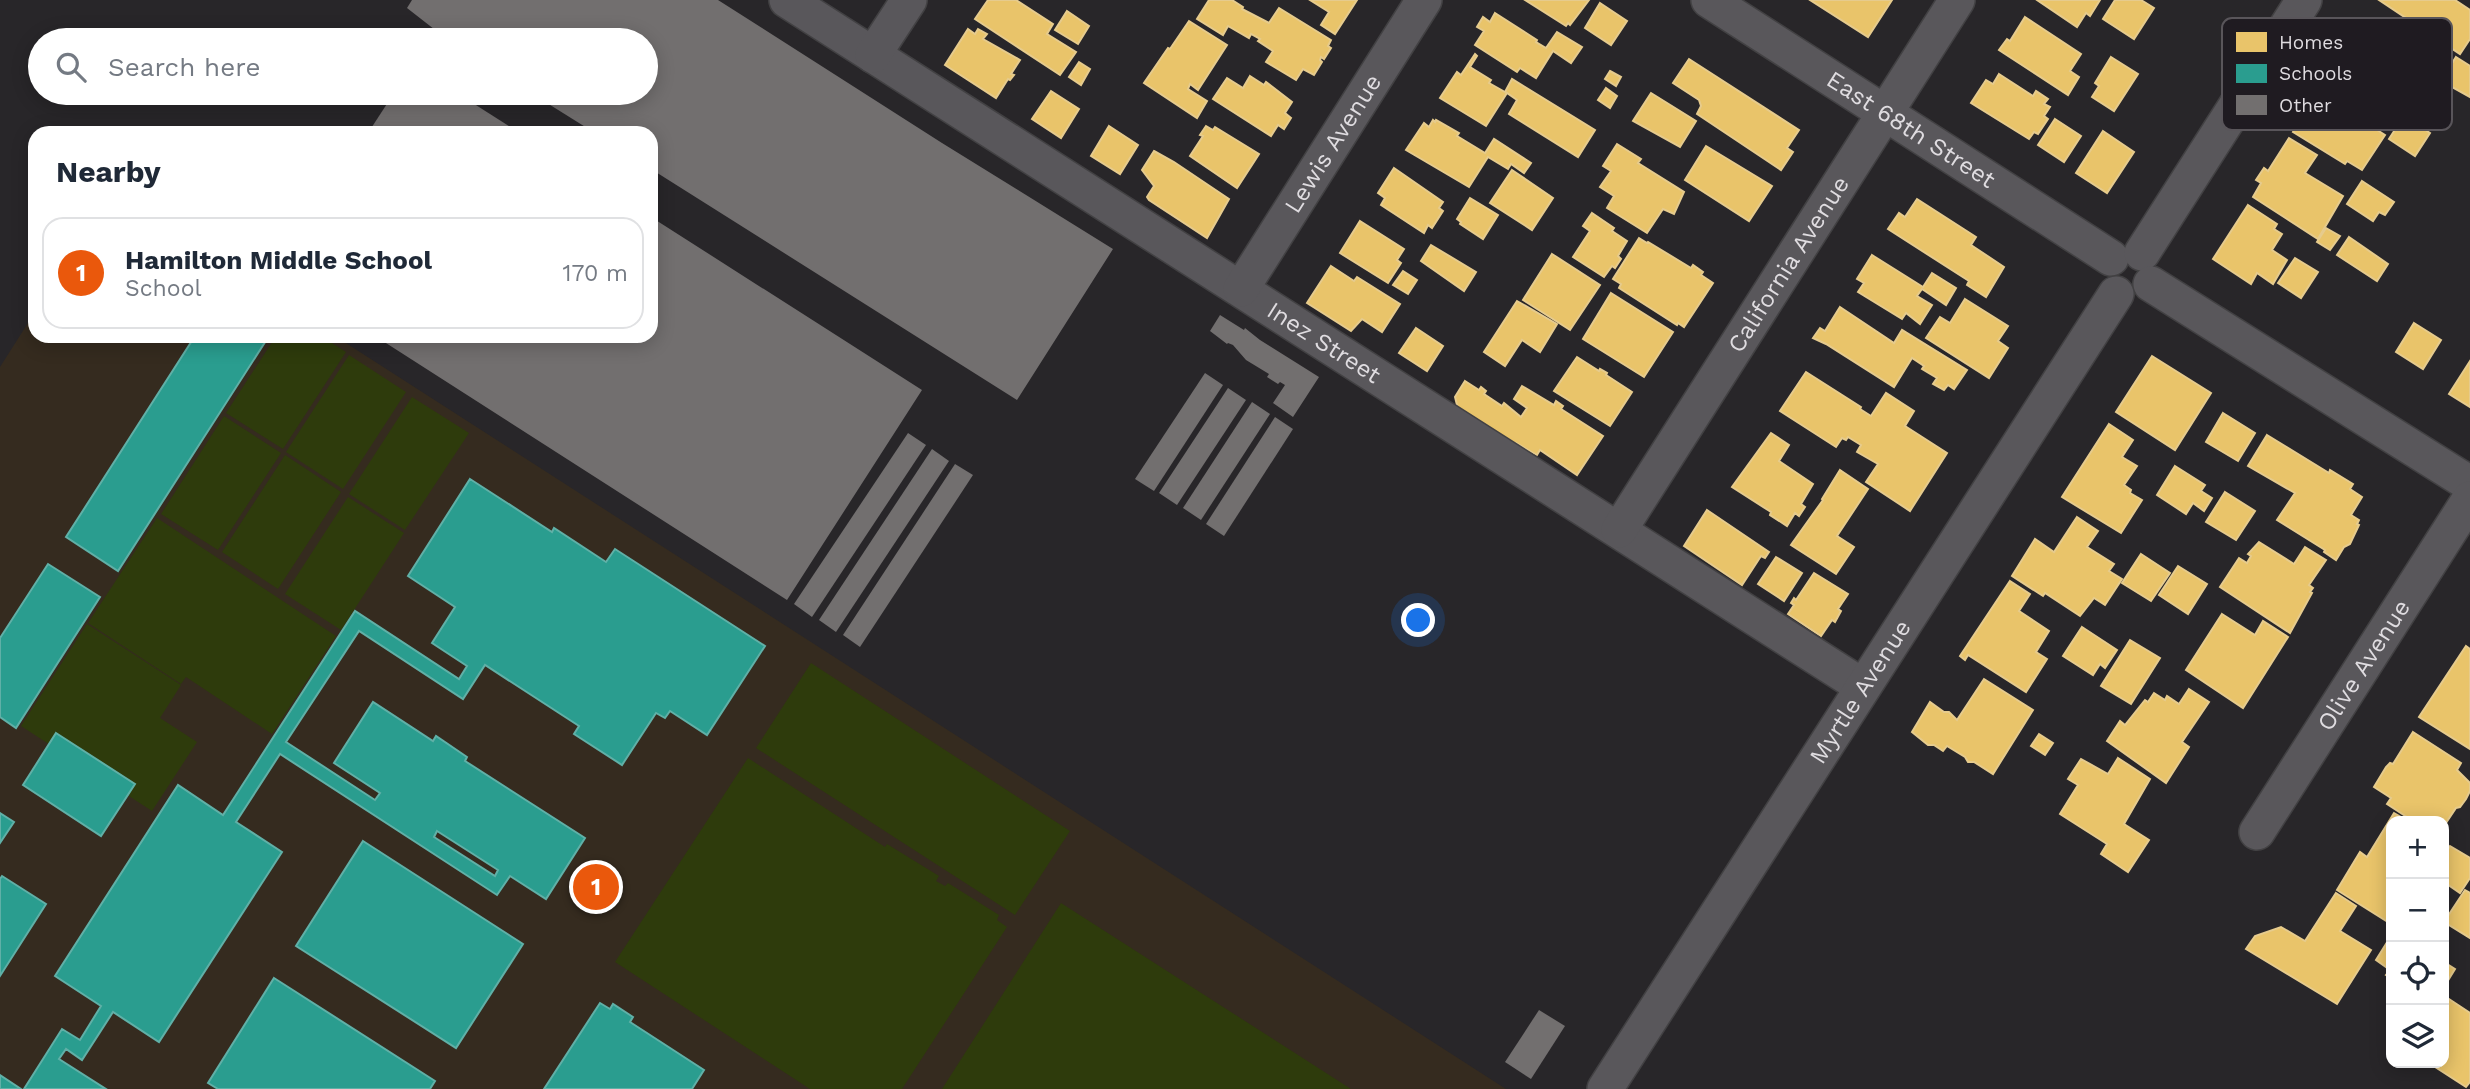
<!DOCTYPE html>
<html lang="en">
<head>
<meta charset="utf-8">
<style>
  :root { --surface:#fff; --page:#f2f2f3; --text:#1f2937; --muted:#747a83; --line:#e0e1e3; --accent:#ea580c }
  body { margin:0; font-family:"Work Sans",sans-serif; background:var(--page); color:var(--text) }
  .controls { position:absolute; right:21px; bottom:21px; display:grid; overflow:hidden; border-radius:14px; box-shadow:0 4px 18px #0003 }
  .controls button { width:63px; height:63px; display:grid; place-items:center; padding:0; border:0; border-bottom:2px solid var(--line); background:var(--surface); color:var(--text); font:35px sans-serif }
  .you { position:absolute; left:1419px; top:621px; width:24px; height:24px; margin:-18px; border:5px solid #fff; border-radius:50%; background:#1a73e8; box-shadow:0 0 0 10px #1a73e833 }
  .badge { display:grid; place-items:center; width:46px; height:46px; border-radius:50%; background:var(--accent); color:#fff; font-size:23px; font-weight:700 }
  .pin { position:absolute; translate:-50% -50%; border:4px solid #fff; box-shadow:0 2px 7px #0006 }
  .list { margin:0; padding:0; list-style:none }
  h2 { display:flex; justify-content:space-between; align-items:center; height:91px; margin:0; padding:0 28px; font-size:30px }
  h2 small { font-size:23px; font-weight:400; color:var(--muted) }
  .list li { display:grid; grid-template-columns:46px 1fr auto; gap:21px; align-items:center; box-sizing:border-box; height:112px; margin:0 14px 14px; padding:0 14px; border:2px solid var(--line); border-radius:21px }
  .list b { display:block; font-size:26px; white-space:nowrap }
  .list p { margin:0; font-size:23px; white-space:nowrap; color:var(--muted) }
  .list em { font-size:23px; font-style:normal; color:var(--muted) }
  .icon { flex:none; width:38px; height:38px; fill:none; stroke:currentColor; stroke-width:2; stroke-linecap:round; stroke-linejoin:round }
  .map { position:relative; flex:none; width:2470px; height:1089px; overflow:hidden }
  .search { position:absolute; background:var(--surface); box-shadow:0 4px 18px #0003; left:28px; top:28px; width:630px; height:77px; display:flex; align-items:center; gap:18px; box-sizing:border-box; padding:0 24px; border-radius:38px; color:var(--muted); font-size:26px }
  .panel { position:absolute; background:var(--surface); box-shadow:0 4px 18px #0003; left:28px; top:126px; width:630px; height:217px; border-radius:21px }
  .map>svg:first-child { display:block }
  .education { fill:#352b1f }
  .green { fill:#2e3b0c }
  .homes { fill:#e9c46a; stroke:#e6cb8d; stroke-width:2 }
  .schools { fill:#2a9d8f; stroke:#60b0a7; stroke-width:2; fill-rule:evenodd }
  .building { fill:#726f6f }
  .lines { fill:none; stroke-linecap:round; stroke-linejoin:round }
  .minor-casing { stroke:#424143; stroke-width:38 }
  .minor { stroke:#59575b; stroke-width:35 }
  .labels { text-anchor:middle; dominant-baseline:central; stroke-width:7; stroke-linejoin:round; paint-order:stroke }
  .street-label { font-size:24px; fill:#dfdce0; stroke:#1f1b21 }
  .key { fill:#1f1b21; stroke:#59555a; stroke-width:2 }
  .key-label { font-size:19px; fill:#dfdce0 }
</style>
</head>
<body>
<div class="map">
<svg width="2470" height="1089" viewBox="0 0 2470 1089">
  <rect width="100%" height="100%" fill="#282629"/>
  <path class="education" d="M35,312v24h300l1171,753h-1506v-722z"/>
  <g class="green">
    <path d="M276,336h45l25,16 -63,97 -57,-36z"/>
    <path d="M349,355l57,37 -63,97 -57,-37z"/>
    <path d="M412,397l57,36 -64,97 -56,-36z"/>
    <path d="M224,416l57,37 -63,97 -57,-36z"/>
    <path d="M285,455l56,37 -63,97 -56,-37z"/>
    <path d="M348,497l56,36 -63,97 -56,-36z"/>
    <path d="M157,518l179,118 -64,98 -86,-57 -5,7 -93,-61z"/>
    <path d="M87,624l94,61 -21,33 37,24 -45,69 -131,-85z"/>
    <path d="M811,663l259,168 -55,84 -259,-167z"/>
    <path d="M748,758l137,89 2,-3 52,32 -3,5 9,5 3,-3 51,32 -2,5 10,7 -105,162h-92l-195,-127z"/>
    <path d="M1061,903l290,186h-409z"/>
  </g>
  <g class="homes">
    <path d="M988,0h28l37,24 -6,10 29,18 -16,23 -85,-56z"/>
    <path d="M1209,0h23l11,7 -1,2 27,14 10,-15 52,32 -3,6 3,2 -7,11 -3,-2 -1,3 2,2 -8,13 -11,-6 -7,11 -30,-18 7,-11 -15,-10 2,-2 -9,-5 -2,4 -21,-12 -5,9 -26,-16z"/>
    <path d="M1310,0h47l-22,34 -14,-9 8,-13z"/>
    <path d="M1525,0h64l-19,25 -2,-2 -2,3z"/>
    <path d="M1810,0h82l-24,37z"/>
    <path d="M2037,0h63l-10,16 -4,-3 -9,14z"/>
    <path d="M2115,0h26l13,8 -20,31 -31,-20z"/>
    <path d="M2379,0h76l15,10v29l-10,15z"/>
    <path d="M1600,3l27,18 -16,24 -26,-17z"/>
    <path d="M1067,11l22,15 -11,18 -23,-14z"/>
    <path d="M1495,13l42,27 -1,2 10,6 11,-16 25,15 -11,16 -18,-12 -17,27 -16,-10 -3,4 -42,-27 9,-14 -7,-4 6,-10 7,5z"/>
    <path d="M2025,17l56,37 -11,17 9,6 -11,18 -69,-45 8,-11 3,2z"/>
    <path d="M1189,21l38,24 -29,45 -8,-6 -2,5 19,12 -10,17 -53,-35 24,-35 2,1z"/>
    <path d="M968,29l7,5 3,-5 9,5 -4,5 37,21 -9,14 3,1 -4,5 -2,-1 -12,19 -51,-33z"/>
    <path d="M1475,54l2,2 -7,11 21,13 -2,3 16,9 7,-13 83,51 -17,27 -69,-43 8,-14 -10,-7 -21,33 -46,-28 17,-26 4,3z"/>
    <path d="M2111,57l27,17 -24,37 -22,-14 7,-11 -4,-3z"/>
    <path d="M2456,57l14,9v31l-29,-16z"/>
    <path d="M1689,59l110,71 -12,18 6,4 -12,18 -84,-56 4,-8 -2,-6 -26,-17z"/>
    <path d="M1079,62l11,7 -9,16 -12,-8z"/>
    <path d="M1610,71l11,6 -5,9 -11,-7z"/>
    <path d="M1999,74l34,22 3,-5 12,8 -4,5 6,3 -6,9 4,3 -10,15 -4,-2 -5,7 -58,-36 15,-23 7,4z"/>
    <path d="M1250,76l14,9 2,-3 26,20 -7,11 6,5 -7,11 -6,-4 -7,11 -58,-37 14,-21 16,10z"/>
    <path d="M1606,88l11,8 -7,12 -12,-8z"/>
    <path d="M1051,91l28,18 -18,29 -29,-19z"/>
    <path d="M1651,93l45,28 -16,26 -47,-26z"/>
    <path d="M2319,93l66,42 -23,35 -15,-9 -2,3 -52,-32z"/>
    <path d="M2404,116l26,17 -15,23 -26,-17z"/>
    <path d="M2055,119l26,17 -17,26 -26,-17z"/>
    <path d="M1433,120l2,2 1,-2 23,13 -2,3 28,17 9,-14 37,24 -7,10 -13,-9 -3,5 -20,-12 -19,30 -63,-37 18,-27 5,4z"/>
    <path d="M1109,126l29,19 -18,29 -29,-18z"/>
    <path d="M1206,126l7,4 2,-3 44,27 -22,34 -47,-32 13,-20 -3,-1z"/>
    <path d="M2103,131l31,21 -27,41 -31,-20z"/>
    <path d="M2289,138l28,17 -12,18 38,23 -25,43 -65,-42 8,-14 -5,-3 8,-12 4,3z"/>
    <path d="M1617,144l24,15 -3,4 46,29 -10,22 -11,-5 -16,24 -40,-25 7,-12 -14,-9 11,-16 -8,-5z"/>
    <path d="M1706,146l66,40 -23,35 -64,-41z"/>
    <path d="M1154,151l20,11 55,37 -22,39 -58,-38 -2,-3 7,-11 -12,-16z"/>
    <path d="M1394,168l49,34 -4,6 4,3 -11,17 -4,-3 -4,8 -43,-28 4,-7 -7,-5z"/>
    <path d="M1512,170l41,28 -21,32 -42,-27z"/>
    <path d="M2362,181l32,21 -9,13 -6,-3 -6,9 -26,-17z"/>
    <path d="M1470,198l28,17 -15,24 -23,-15 1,-2 -4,-3z"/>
    <path d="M1917,199l59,38 -5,8 33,22 -18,30 -19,-12 2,-4 -81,-52 11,-16 6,4z"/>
    <path d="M2248,205l29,19 -3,5 8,5 -10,16 15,10 -14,24 -16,-11 -6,11 -38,-25z"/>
    <path d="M1592,213l22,15 -2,3 15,10 -9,15 3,3 -6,9 -3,-2 -8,11 -31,-20 17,-26 -7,-5z"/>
    <path d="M1360,221l44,28 -7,11 4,3 -13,20 -48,-30z"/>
    <path d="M2326,228l14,8 -10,14 -13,-8z"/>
    <path d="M2349,237l39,27 -11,17 -40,-26z"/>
    <path d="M1639,238l8,5 1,-1 43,26 2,-3 10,7 -2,3 12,8 -29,44 -6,-4 -1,2 -58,-37 2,-4 -8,-5z"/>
    <path d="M1431,245l45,27 -12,19 -43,-30z"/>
    <path d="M1552,254l48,31 -30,45 -47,-30z"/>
    <path d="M1872,255l51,32 9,-14 24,15 -10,17 -24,-16 -5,7 15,9 -12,19 -14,-11 -4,6 -44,-27 6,-9 -7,-4z"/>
    <path d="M2295,258l23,14 -17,26 -23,-15z"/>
    <path d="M1331,266l23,15 3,-4 43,27 -18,28 -20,-13 -11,12 -44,-28z"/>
    <path d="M1403,271l14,9 -9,14 -15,-9z"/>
    <path d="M1611,293l62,39 -29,45 -61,-38z"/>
    <path d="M1965,299l43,27 -10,15 10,7 -19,30 -63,-40 14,-21 10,6z"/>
    <path d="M1517,301l40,23 -17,28 -18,-12 -17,26 -21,-14z"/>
    <path d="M1840,307l54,36 8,-13 65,40 -13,19 -6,-4 -4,5 -11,-6 4,-6 -15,-9 2,-3 -12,-8 -18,29 -68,-43 -13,-6 7,-10 5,3z"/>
    <path d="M2414,323l27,17 -18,29 -27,-17z"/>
    <path d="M1416,328l27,18 -16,25 -28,-18z"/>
    <path d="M2152,356l59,37 -36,57 -59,-38z"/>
    <path d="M1577,357l22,14 1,-2 7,4 -1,2 26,17 -22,34 -56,-35z"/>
    <path d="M2470,361v46l-21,-13z"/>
    <path d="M1806,372l55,35 -1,2 11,7 15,-23 28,18 -9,15 42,27 -37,58 -44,-29 12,-18 -21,-12 4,-7 -13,-8 -2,3 -4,-2 -6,9 -56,-36z"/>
    <path d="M1465,381l14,9 2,-3 5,4 -2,3 18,12 2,-3 17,14 6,-9 -13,-9 8,-13 32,19 2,-4 7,5 -2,3 42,27 -26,39 -37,-25 -3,5 -21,-12 -1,2 -57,-36 -3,-12z"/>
    <path d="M2223,413l32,20 -17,28 -32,-19z"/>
    <path d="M2109,424l24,16 -11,17 15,9 -13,19 7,5 -1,3 12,7 -21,33 -59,-36z"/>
    <path d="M1771,433l18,12 -10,16 34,23 -12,20 4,3 -6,9 -4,-3 -8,13 -17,-11 1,-3 -39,-25z"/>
    <path d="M2267,435l62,38 1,-3 23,14 -3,5 12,8 -11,18 8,5 -2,4 2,1 -9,19 -6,3 -8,13 -12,-8 1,-2 -48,-30 18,-27 -47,-27z"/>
    <path d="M2175,466l30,19 -4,6 11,7 -8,13 -11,-8 -7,11 -29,-19z"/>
    <path d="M1840,470l28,19 -31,47 17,11 -18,27 -45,-29 32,-45 -1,-1z"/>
    <path d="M2225,492l30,19 -19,29 -30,-18z"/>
    <path d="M1707,510l62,42 -4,6 -4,-2 -19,29 -58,-39z"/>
    <path d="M2077,517l21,14 -11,16 27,17 -5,7 13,8 -17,26 -11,-7 -14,18 -35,-23 -2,3 -31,-20 23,-37 19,13z"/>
    <path d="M2259,542l35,22 11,-17 21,13 -17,25 4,3 -3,4 2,1 -22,40 -70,-46 19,-29 8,5 4,-7 -3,-2z"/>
    <path d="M2141,554l29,19 -19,28 -29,-18z"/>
    <path d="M1776,557l26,16 -18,28 -26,-17z"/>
    <path d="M2178,566l29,18 -19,30 -29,-19z"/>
    <path d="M1814,573l34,21 -10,15 3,2 -6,11 -3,-2 -11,16 -33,-22 6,-9 -3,-2 3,-5 2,2z"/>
    <path d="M2010,581l20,13 -11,17 30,20 -13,21 11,7 -21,33 -58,-37 -3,5 -5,-4z"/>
    <path d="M2222,614l33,21 8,-14 25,16 -45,71 -57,-38z"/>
    <path d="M2082,627l35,23 -12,18 -5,-4 -7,11 -30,-19z"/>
    <path d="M2130,640l30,18 -29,46 -30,-18z"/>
    <path d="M2466,646l4,3v100l-51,-32z"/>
    <path d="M1984,679l49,31 -40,64 -19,-12h-6l-3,-5 -18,-11 -4,5 -9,-6h-6l-16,-13 18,-30 14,10h5l8,8z"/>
    <path d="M2189,689l20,13 -27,40 7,5 -23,36 -59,-42 13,-20 5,4 20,-25 3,2 6,-9 11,7 2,-4 12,8z"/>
    <path d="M2413,732l48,31 -4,7 13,13v8l-4,8 -6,8 -4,1 -12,18v-5h-14l-5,-3 -3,3h-9l-26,-17 4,-6 -17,-11 12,-20 4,-4 3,1z"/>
    <path d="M2039,734l14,9 -8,12 -14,-9z"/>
    <path d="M2118,758l32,21 -26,45 25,16 -21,32 -27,-18 6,-10 -47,-30 18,-29 -10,-6 13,-20 27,15z"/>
    <path d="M2394,813l14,8h-17v103l-54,-34 23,-38 7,5z"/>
    <path d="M2450,846l20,12v20l-10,15 -16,-11v-33l1,-2 3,2z"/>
    <path d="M2465,890l5,3v45l-26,-16z"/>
    <path d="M2336,893l20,13 -16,25 31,19 -34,54 -91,-55 9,-13 26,-9 24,14z"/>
    <path d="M2391,936v42l-5,-3 4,-5 -14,-10z"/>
    <path d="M2444,962l11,7 -11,18z"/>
    <path d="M2449,999l21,14v69l-4,5 -37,-24h15v-60l2,1z"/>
  </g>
  <g class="schools">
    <path d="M195,336h74l-151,235 -52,-34z"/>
    <path d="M470,479l82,53 2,-4 52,34 9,-13 150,97 -58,89 -37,-24 -5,7 -9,-5 -34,52 -48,-31 5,-8 -94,-61 -22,34 -104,-68 -73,111 89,58 5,-7 -46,-30 39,-61 60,39 3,-5 31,21 -2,4 120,77 -39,61 -36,-23 -13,19 -217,-141 -44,68 46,30 -123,190 -46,-30 -31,48 -16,-11 -7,10 47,30h-82l38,-60 18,11 21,-34 -46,-30 123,-191 45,30 132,-204 104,68 8,-13 -35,-23 23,-36 -47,-31zM437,831l61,39 -3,6 -61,-39z"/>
    <path d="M48,564l52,33 -84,131 -16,-11v-79z"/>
    <path d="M56,733l79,51 -34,52 -78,-51z"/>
    <path d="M0,813l14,9 -14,21z"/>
    <path d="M363,841l160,103 -67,104 -160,-102z"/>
    <path d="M2,876l44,28 -46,72v-97z"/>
    <path d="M274,978l161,103 -5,8h-212l-10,-6z"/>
    <path d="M600,1003l10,6 3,-5 20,13 -3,5 74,48 -12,19h-148z"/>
    <path d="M0,1075l21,14h-21z"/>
  </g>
  <g class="building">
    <path d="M412,0h306l224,143 171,106 -96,151 -366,-231v-36h-56l-64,-40h115v-53h-198l-41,-32z"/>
    <path d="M394,93h63l63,40h-152z"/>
    <path d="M651,217l271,173 -135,210 -412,-264h276z"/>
    <path d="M1220,315l24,15 1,-2 15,12 59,37 -26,40 -20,-14 12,-18 -5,-3 -2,2 -11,-7 2,-3 -23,-14 -13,-15 -5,-2 -1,1 -17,-13z"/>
    <path d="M1205,373l18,12 -69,106 -19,-12z"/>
    <path d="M1228,388l18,12 -69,105 -18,-12z"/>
    <path d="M1252,402l18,12 -69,106 -18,-12z"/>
    <path d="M1275,417l18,12 -69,107 -18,-12z"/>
    <path d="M908,433l18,12 -114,172 -18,-13z"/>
    <path d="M932,449l17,12 -113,171 -17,-12z"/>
    <path d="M955,464l18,11 -113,172 -17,-12z"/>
    <path d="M1539,1010l26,16 -34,53 -26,-17z"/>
  </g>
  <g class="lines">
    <defs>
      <g id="minor">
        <path id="s1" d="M787,0l1075,686"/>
        <path id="s2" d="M1709,0l402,258"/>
        <path d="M873,55l36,-55"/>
        <path d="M2142,253l162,-253"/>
        <path d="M2151,284l319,200"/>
        <path id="s3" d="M1241,289l183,-289"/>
        <path id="s4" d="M1619,530l338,-530"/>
        <path id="s5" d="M2257,832l213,-333"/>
        <path id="s6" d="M1605,1089l511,-795"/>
      </g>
    </defs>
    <use href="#minor" class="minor-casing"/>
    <use href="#minor" class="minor"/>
  </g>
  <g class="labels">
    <g class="street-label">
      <text stroke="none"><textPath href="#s2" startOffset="240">East 68th Street</textPath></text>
      <text stroke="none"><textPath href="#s3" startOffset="172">Lewis Avenue</textPath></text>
      <text stroke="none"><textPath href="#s4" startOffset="315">California Avenue</textPath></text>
      <text stroke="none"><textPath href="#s1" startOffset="637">Inez Street</textPath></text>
      <text stroke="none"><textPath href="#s5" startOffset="198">Olive Avenue</textPath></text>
      <text stroke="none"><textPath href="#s6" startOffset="472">Myrtle Avenue</textPath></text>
    </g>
  </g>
  <rect x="2222" y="18" width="230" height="112" rx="10" class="key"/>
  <rect x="2236" y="32" width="31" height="20" fill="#e9c46a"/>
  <rect x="2236" y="64" width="31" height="19" fill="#2a9d8f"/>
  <rect x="2236" y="95" width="31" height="20" fill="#726f6f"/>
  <g class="key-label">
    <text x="2279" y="49">Homes</text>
    <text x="2279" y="80">Schools</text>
    <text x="2279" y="112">Other</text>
  </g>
</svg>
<div class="controls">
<button>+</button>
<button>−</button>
<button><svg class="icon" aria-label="locate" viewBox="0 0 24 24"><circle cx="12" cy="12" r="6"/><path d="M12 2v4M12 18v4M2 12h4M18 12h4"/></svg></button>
<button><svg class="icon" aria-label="layers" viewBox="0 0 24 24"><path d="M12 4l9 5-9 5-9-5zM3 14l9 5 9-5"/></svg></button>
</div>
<div class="you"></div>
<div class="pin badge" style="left:596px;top:887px">1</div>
<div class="search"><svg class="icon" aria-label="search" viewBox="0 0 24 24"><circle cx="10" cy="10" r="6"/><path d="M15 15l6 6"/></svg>Search here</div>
<section class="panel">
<h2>Nearby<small></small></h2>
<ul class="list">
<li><span class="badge">1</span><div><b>Hamilton Middle School</b><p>School</p></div><em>170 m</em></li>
</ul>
</section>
</div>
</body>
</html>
